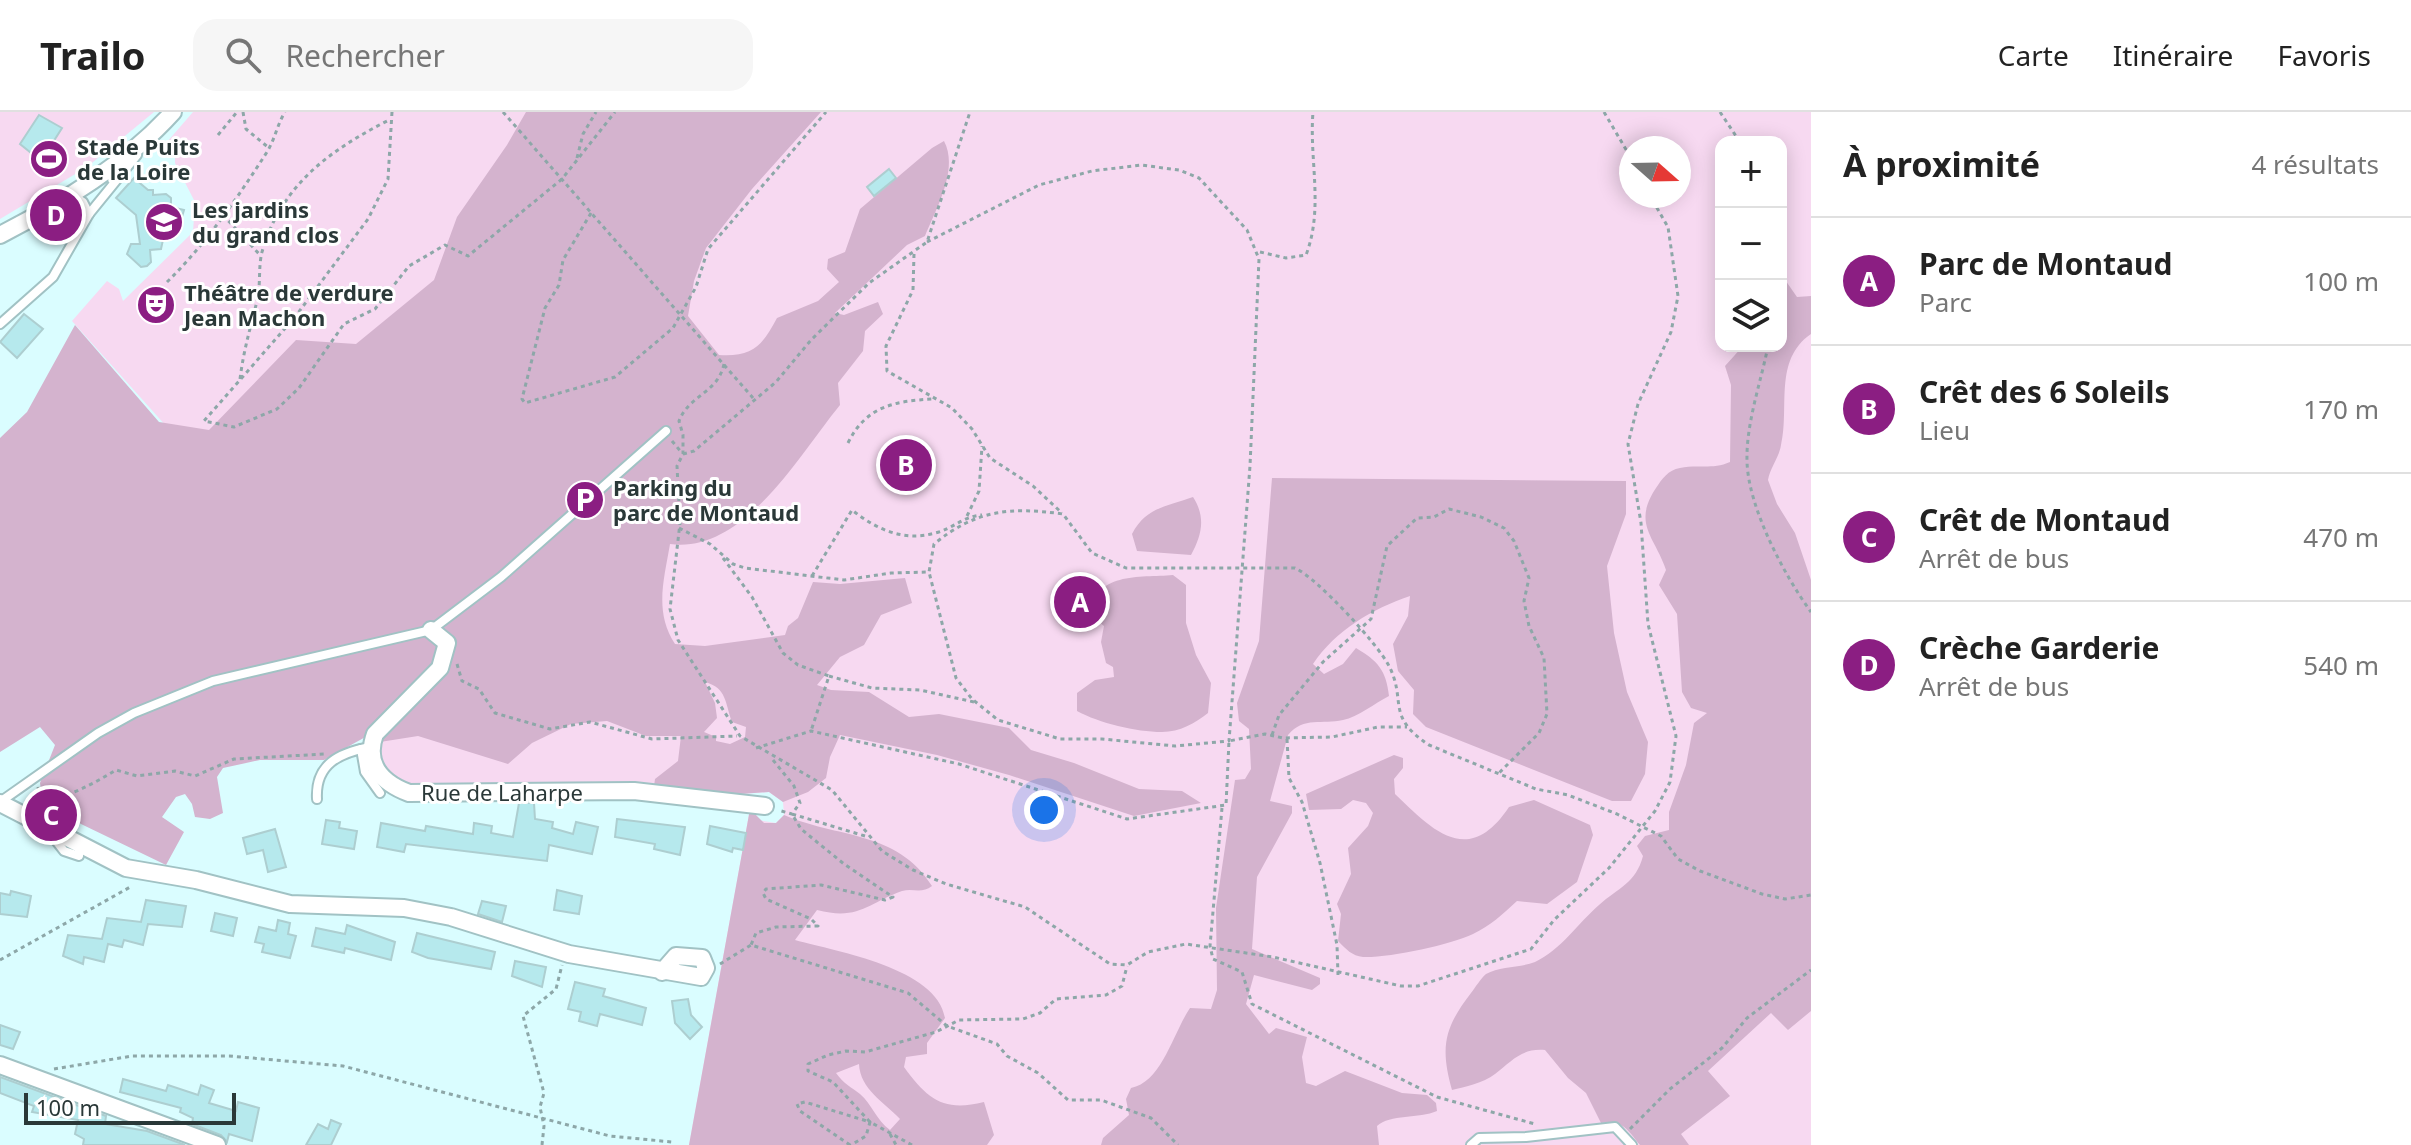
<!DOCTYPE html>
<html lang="fr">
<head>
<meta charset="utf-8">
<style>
  :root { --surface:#fff; --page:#f6f6f6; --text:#222; --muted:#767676; --line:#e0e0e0; --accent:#8b1e82 }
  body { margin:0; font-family:"Noto Sans",sans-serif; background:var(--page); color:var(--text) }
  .controls { position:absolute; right:24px; top:24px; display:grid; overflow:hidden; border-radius:16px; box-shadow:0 4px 20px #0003 }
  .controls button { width:72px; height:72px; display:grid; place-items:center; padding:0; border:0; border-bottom:2px solid var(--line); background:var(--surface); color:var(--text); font:40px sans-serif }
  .compass { position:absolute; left:1619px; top:24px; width:72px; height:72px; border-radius:50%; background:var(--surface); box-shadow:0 4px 20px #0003; rotate:110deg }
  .scale { position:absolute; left:24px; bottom:20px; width:212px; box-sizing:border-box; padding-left:8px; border:4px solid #2a3838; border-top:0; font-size:22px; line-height:28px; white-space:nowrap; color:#2a3838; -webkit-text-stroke:6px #fff; paint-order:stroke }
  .you { position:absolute; left:1044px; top:698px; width:28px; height:28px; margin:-20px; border:6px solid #fff; border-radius:50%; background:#1a73e8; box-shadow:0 0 0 12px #1a73e833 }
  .badge { display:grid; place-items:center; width:52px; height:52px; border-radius:50%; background:var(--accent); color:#fff; font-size:26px; font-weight:700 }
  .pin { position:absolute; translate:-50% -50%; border:4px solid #fff; box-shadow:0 2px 8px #0006 }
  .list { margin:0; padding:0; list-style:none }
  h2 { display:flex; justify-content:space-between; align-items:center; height:104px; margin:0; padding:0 32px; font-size:34px }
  h2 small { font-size:26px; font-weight:400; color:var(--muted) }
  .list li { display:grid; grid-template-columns:52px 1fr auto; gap:24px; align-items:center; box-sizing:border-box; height:128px; padding:0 32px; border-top:2px solid var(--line) }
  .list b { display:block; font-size:30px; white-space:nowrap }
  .list p { margin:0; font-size:26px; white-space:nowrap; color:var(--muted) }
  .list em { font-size:26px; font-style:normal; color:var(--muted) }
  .icon { flex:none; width:44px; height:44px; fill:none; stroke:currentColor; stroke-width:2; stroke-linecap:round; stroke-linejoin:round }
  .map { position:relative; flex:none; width:1811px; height:1033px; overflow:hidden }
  header { display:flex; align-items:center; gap:48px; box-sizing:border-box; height:112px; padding:0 40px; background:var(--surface); border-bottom:2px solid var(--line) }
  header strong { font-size:38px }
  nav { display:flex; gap:44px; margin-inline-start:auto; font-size:28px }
  .search { width:560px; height:72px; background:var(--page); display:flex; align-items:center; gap:20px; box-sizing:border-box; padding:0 28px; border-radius:24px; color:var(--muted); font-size:30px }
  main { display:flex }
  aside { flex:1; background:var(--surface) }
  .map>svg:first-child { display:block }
  .green { fill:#f7d9f1; fill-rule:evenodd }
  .forest { fill:#d4b3ce; fill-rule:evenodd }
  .building { fill:#b6e9ed; stroke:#adced0; stroke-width:2 }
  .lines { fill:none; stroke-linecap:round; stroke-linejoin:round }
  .service-casing { stroke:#a1c2c4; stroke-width:12 }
  .minor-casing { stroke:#a1c2c4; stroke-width:20 }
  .path { stroke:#8da7a8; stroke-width:3; stroke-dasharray:4 4; stroke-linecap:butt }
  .service { stroke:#fff; stroke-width:8 }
  .minor { stroke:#fff; stroke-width:16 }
  .labels { text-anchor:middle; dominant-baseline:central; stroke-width:6; stroke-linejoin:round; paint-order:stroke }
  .poi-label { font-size:22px; font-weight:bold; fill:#2a3838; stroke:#fff; text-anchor:start }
  .street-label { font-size:22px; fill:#2a3838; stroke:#fff }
</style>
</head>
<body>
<header>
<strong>Trailo</strong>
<div class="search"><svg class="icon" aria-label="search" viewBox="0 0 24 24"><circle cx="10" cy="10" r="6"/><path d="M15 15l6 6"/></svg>Rechercher</div>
<nav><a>Carte</a><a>Itinéraire</a><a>Favoris</a></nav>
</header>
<main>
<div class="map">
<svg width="1811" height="1033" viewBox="0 0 1811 1033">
  <rect width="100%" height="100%" fill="#dafdff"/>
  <g class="green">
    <path d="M0,0h154l-67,55 -87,52z"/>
    <path d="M193,0h1618v1033h-1122l61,-336 8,11 18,3 8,-8 -1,-13 -14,-10 -42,3 -308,-7 -29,-9 -14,-22 -12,-110 -292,-326 35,-40 12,8 4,12 70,-69 2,-30 -20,-39v-14l-8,-7zM1721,30h60v204h-60zM1631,36h48v48h-48z"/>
  </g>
  <g class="forest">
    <path d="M526,0h295l-69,77 -46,59 -12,33 -6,35 31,39c34,2 43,-9 58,-37l41,-17 21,-19 -12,-13 1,-10 17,-7 15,-43 72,-61 12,-7c15,28 -8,68 -19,95l-18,9 -72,68 9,2 34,-13 5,12 -18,17 -2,20 -25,32 2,22c-41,50 -96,149 -170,139 -6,36 -16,68 5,100l30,2 80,-11 3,-9 10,-8 15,-36 27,2 65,-6 7,25 -31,12 -17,30 -24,12 -23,28 14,5 38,2 40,25 30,-3 70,14 22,22 43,13 65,26 43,2 19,12 -67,13 -125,-41 -72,-20 -97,-20 -10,22 -4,21 -18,14 -25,10 -14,-10 -42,3 -73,-9 1,-7 23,-18 3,-25h-35l-39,-15 -36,3 -39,19 -24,21 -90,-28 -38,6 -11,-7 -45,25h-64l-37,8 -6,9 6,36 -13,6 -15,-2 -3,-13 -7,-10 -9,3 -14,20 22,15 -18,33 -85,-41 -39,-27 -2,-14 15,-38 -15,-18 -40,25v-314l27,-26 48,-87 84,97 50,8 87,-90 60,4 78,-64 23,-63 50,-72zM705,570c22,6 20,21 27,40l14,5 -1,10 -15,7 -14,-3v-4l-12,-5 13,-14 -2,-15z"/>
    <path d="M1781,162l16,23 14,-1v38c-38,26 -21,74 -30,111 -2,13 -11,23 -13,35l9,24 18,29 16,47v431l-23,19 -17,-17 -63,58 22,25 -49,38 8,11h-49c-12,-15 -18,-26 -39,-22l-15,-30 -18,-15 -23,-28c-24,-2 -33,11 -50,24 -12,9 -30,13 -43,16 -12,-43 -8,-62 19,-97 4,-5 10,-15 15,-19 14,-8 34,-6 49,-12 26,-12 43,-39 64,-57 19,-17 37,-22 44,-49l-6,-10 8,-10 24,-6v-18l17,-47 8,-42 13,-10 -16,-5 -9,-16 -5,-78 -18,-29 7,-15c-11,-33 -34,-46 -10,-82 6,-9 12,-18 24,-20 17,-4 32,2 50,-6l1,-77 -6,-19 18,-20h38z"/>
    <path d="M1272,366l354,3v33l-19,52 7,67 13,59 21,50 -3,32 -14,27h-19l-186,-74 -13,-13 1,-24 -16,-19 -5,-27 15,-28 2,-20c-38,13 -74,34 -97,68l11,10 19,-10 13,-16c22,13 30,22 33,48 -14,7 -31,21 -46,24 -21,5 -39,-4 -55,15l-18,66 22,5v7l-35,64 -5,72 68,29v6l-8,6 -58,-15 -8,29 23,30 7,-6 31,9 -5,20 4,26 10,3 29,-15 57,22 25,2 9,8 1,8c-18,8 -47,3 -60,15l2,19h-278l2,-7 26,-23 -3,-16 5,-11c31,-6 42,-55 59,-80l21,1 6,-19 -1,-82 19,-128 10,-1 6,-10 -2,-40 -10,-8 -2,-18 22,-62z"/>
    <path d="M1193,385c13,20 9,38 -2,58l-54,-4 -5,-17c14,-27 34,-27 61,-37z"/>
    <path d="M1173,463l13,10v38l10,32 15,28 -3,30c-13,10 -28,19 -46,19 -26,0 -63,-9 -85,-21v-18l18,-13 19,-3 -1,-10 -7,-4 -5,-21 3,-16 -11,-9c-2,-46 47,-39 80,-42z"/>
    <path d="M1394,643l9,3v10l-9,11 1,15c39,38 74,73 114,13l25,-7 56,25 3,10 -16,47 -30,22 -30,-3c-14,13 -27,25 -44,33 -23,11 -84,24 -110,23 -11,-1 -17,-8 -25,-16l3,-27 -4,-10 14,-30 -3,-26 20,-22 5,-13 -7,-10 -13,-3 -12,9 -32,1 -3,-16z"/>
    <path d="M750,697l14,14h12l8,-8c52,23 113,15 148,71 -10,8 -19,2 -30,5 -34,12 -43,30 -85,19l-22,30c43,12 142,28 150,78l-18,25v11l-21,3 -2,10c24,33 40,45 80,35l10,33 -7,10h-298zM859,952c1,25 25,38 41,55l-10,11c-14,-10 -18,-26 -30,-36 -9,-7 -16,-10 -24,-21z"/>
  </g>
  <g class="building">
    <path d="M39,3l23,13 -21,33 -21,-17z"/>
    <path d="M889,57l7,9 -22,18 -7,-9z"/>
    <path d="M134,66l14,12h5v5l13,-1 5,4v9l13,3 -6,20 -5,5h-9l-3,14 -11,1 1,12 -4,4 -6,1 -14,-13 4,-10h9l-4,-29 -20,-17z"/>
    <path d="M24,202l19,15 -26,29 -17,-16z"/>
    <path d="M519,691h15l1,16 18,3 -1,6 21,6 3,-12 22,5 -6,27 -43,-9 -2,16 -141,-17 -2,8 -27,-5 4,-24 44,8 1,-5 47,8 1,-11 18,3 -1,7 22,4z"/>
    <path d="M617,707l68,8 -5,28 -26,-6 1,-5 -40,-7z"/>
    <path d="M326,708l14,2 -1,6 18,3 -3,18 -32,-5z"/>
    <path d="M710,714l36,7 -3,17 -10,-2 -1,4 -25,-8z"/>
    <path d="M275,717l11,38 -18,5 -5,-22 -16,4 -4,-16z"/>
    <path d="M557,778l25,6 -3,18 -25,-4z"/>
    <path d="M11,779l20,5 -4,21 -27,-3v-21l10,2z"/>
    <path d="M146,788l40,6 -4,21 -34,-3 -5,21 -19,-5 -2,7 -14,-3 -4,18 -20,-5 -1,7 -20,-8 5,-21 34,4 5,-21 34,4z"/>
    <path d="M482,789l24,5 -4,16 -24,-8z"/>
    <path d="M215,801l22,5 -4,18 -22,-5z"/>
    <path d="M278,808l12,3 -2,11 8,2 -6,22 -28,-6 2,-8 -9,-2 4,-15 17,4z"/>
    <path d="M347,813l48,17 -4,18 -46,-12 -1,5 -32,-7 4,-18 29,6z"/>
    <path d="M417,821l78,19 -4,17 -63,-11 -16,-6z"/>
    <path d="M515,849l31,6 -4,20 -30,-11z"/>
    <path d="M575,870l30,7 -2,7 43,12 -4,17 -42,-11 -3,12 -18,-5 2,-9 -13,-3z"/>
    <path d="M688,887l3,16 11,12 -12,12 -15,-16 -3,-22z"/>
    <path d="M0,913l20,7 -7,17 -13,-4z"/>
    <path d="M0,965l106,39 -1,8 42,7 38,14h-102l1,-6 -9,-5 3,-14 -46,-8 2,-6 -34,-13z"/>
    <path d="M123,967l43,12 2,-6 30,10 3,-10 13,5 -5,13 27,8 2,-9 21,6 -7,33 -23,-7 -2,8 -6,-7 -29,-11 1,-6 -13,-6 1,-4 -61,-16z"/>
    <path d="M331,1008l10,4 -10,21h-25l12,-21 10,5z"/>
  </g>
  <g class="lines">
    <defs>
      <g id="service">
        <path d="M71,82l12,8 6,12"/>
        <path d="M0,212l53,-47 36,-63 48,-59"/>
        <path d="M361,637l4,23 15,21"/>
        <path d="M317,687c-2,-35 22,-46 53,-52"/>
        <path d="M0,690l98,-69 36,-20 79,-32 218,-51 70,-53 165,-146"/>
        <path d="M50,721l14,18 15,5v-9"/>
        <path d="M1471,1033l8,-7 47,-1 89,-10 17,18"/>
      </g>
      <g id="minor">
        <path d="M0,123c62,-32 126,-71 173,-123"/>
        <path d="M431,518l16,13 -7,25 -65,66c-11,30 7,49 34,59l225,-2 131,15"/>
        <path d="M0,691l126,65 70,12 94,24 114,4 47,9 118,37 132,23 5,-9 -4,-10 -26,-2 -14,16"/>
        <path d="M0,953l217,80"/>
      </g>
    </defs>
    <use href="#service" class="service-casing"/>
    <use href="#minor" class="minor-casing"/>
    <g class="path">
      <path d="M243,0l3,17 23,19"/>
      <path d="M392,0l-4,67 -20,40 -73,98 -91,104 30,6 43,-18 22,-21 45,-64 31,-15 34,-43 36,-21 23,11 94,-77 53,-67"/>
      <path d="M503,0l250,286"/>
      <path d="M1604,0l27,46"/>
      <path d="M1720,0l20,30"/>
      <path d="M218,23l19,-23"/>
      <path d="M577,46l6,-24 13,-22"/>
      <path d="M591,101l-28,47 -4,25 -14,23 -23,91 3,4 90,-26 58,-49 23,-41 12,-38 118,-137"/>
      <path d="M223,103l38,41"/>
      <path d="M927,130l112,-57 53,-14 49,-6 38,5 20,8 48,52 12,29 -9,207 -21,275 -54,5 -73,-7h-42l-62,-19 -26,-21 -16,-21 -27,-106"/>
      <path d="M1260,140l26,6 20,-3c18,-47 3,-95 7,-143"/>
      <path d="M914,142l-1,36 -27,56 1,25 65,37 20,21 18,29 43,28 29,27"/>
      <path d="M167,170c39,-38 71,-85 100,-130 8,-13 10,-27 18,-40"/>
      <path d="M1768,234c-7,36 -22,77 -21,115 1,46 37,114 64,151"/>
      <path d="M724,252c-6,29 -35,31 -45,57l4,14v19l-6,12 3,57 -10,86 8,31 62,96 92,54 50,61 31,19 33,14 79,23 85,57 17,1 21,-13 38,-8 87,13 128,29h17l113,-37 23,-29 55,-52 46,-57 15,-29 6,-46 -28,-112 -7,-101 -13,-79 10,-40 33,-72 7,-36 -10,-69 -18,-31"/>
      <path d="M240,267c4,-31 10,-49 17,-78 4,-16 1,-33 5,-49 19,-67 68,-102 127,-132"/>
      <path d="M672,329l10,12"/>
      <path d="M848,331c18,-37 47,-42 85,-44"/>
      <path d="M683,342l11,-3 82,-69 35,-42 58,-57 58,-41 43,-130"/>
      <path d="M967,404l12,-25 3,-45"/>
      <path d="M679,416l31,16 23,20 12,4 99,12 47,-7 38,-1 5,-28c43,-35 77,-37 129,-30l29,39 34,15h169c22,10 83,76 94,98 18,35 -4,50 40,79l107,44 32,6 49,19 44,22 17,23 22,12 62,23 23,5 26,-4"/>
      <path d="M723,446l29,39 31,56 15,12 31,11 -18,55"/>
      <path d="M812,464l40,-66c24,19 51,32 83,23 18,-4 28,-17 47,-18"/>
      <path d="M457,552l5,17 17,8 16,24 55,16 40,-7 62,17 85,-3"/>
      <path d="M829,564l43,12 48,2 54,12"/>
      <path d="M1272,623l7,-20 44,-53 48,-43 16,-73 30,-28 17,-1 15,-8 32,8 23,11 10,13 15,37 -5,23 5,25 15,32 3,56 -8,19 -41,41"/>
      <path d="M1287,627l2,39 13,24 18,61 17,82 1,30"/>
      <path d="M756,636l55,-17 148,33 168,55 99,-14 3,-64 36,-7 18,4 49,-1 46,-10h29"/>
      <path d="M773,648l21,26 6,17 -8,11 -14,-4"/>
      <path d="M38,675l3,13c27,-2 52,-16 75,-30l21,6 38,-5 20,5 39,-17 91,-5"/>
      <path d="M1222,696l-12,138 3,13 29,13 10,32 185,93 98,27"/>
      <path d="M865,724l-73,-22 9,15 43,35 49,33 -8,3 -64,-15 -55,4 -3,4 3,6 45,20 7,7 -42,1 -20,6 -5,12 157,48 39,33 50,18 10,12 31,17 30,27h33l50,18 27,27"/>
      <path d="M0,848l132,-74"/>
      <path d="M720,852l31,-19"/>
      <path d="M54,957l78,-13h97l114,10 267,70 62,6"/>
      <path d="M1630,1017l40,-40 52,-41 25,-30 64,-48"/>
      <path d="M890,1022l6,11"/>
      <path d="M542,1033l2,-19 -4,-19 4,-14 -21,-77 33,-27 6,-24"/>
      <path d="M850,1033l-50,-34 -3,-7 8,-2 65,20 -4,14 -15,9"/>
      <path d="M912,1033l-42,-23 -37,-40 -25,-11v-7l20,-9 18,-4 19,1 71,-20 23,-12 64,-1 17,-6 16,-14 50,-4 16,-9 5,-20"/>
    </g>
    <use href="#service" class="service"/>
    <use href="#minor" class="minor"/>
  </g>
  <defs>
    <symbol id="stadium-disc" viewBox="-11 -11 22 22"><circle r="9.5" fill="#8b1e82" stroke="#fff"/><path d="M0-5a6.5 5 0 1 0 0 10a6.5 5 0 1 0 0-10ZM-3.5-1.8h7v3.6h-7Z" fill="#fff"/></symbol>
    <symbol id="school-disc" viewBox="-11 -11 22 22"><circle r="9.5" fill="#8b1e82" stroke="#fff"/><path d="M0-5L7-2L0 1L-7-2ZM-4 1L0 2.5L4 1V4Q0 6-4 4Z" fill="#fff"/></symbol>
    <symbol id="theatre-disc" viewBox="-11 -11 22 22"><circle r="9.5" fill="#8b1e82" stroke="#fff"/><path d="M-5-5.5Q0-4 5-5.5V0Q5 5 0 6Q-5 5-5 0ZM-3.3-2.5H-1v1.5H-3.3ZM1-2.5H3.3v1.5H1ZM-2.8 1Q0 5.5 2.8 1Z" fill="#fff"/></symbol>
    <symbol id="parking-disc" viewBox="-11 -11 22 22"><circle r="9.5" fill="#8b1e82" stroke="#fff"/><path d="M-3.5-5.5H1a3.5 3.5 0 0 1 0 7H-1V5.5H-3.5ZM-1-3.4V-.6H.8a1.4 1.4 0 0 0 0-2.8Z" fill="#fff"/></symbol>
  </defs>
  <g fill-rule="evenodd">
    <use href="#stadium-disc" x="27" y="25" width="44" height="44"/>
    <use href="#school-disc" x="142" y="88" width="44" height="44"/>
    <use href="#theatre-disc" x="134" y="171" width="44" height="44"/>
    <use href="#parking-disc" x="563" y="366" width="44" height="44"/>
  </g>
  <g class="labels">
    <g class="poi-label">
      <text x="77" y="34">Stade Puits<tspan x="77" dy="25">de la Loire</tspan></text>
      <text x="192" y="97">Les jardins<tspan x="192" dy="25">du grand clos</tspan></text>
      <text x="184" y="180">Théâtre de verdure<tspan x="184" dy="25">Jean Machon</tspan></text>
      <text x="613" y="375">Parking du<tspan x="613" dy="25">parc de Montaud</tspan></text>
    </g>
    <g class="street-label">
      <text x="502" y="680">Rue de Laharpe</text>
    </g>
  </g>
</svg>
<div class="controls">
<button>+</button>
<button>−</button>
<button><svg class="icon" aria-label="layers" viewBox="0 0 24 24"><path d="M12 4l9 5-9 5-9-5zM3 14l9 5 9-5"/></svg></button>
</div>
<svg class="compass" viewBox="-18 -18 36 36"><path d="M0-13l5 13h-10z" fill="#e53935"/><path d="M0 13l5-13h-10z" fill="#767676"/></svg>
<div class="scale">100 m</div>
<div class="you"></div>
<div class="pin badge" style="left:1080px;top:490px">A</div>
<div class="pin badge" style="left:906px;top:353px">B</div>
<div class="pin badge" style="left:51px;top:703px">C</div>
<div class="pin badge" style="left:56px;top:103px">D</div>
</div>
<aside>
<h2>À proximité<small>4 résultats</small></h2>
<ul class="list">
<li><span class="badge">A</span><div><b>Parc de Montaud</b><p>Parc</p></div><em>100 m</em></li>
<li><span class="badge">B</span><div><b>Crêt des 6 Soleils</b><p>Lieu</p></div><em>170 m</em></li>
<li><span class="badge">C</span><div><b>Crêt de Montaud</b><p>Arrêt de bus</p></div><em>470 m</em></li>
<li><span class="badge">D</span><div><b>Crèche Garderie</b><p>Arrêt de bus</p></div><em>540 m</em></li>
</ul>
</aside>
</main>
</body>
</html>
